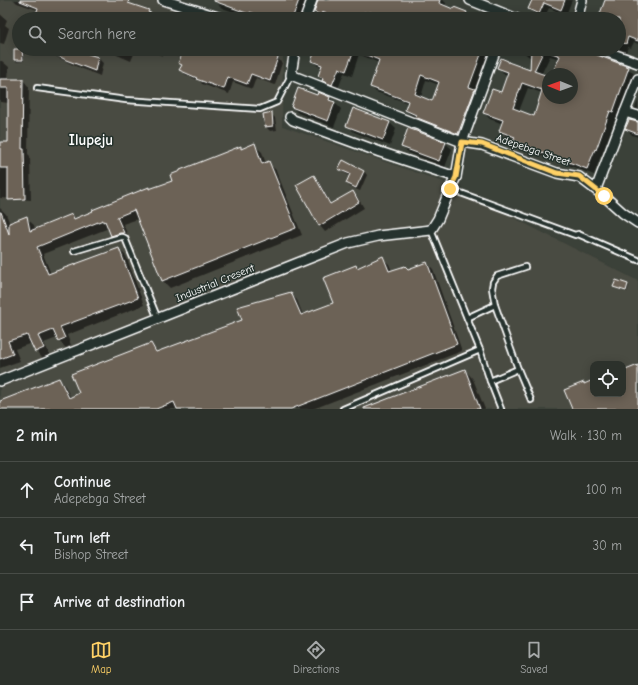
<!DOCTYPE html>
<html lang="en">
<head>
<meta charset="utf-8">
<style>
  :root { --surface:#2c312b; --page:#383d37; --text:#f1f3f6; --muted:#a6a9a9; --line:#484c47; --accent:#ffd166 }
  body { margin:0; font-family:"Comic Neue",sans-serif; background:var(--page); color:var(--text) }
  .controls { position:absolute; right:12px; bottom:12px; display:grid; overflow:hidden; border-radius:8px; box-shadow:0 2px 10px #0003 }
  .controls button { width:36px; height:36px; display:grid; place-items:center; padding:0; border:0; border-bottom:1px solid var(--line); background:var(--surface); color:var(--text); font:20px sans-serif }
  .compass { position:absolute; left:542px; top:68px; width:36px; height:36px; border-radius:50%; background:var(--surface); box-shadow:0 2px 10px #0003; rotate:271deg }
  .stop { position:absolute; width:12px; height:12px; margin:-9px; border:3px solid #ffd166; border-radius:50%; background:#fff }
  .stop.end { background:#ffd166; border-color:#fff; box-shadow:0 1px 4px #0008 }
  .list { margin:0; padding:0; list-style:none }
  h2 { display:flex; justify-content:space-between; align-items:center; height:52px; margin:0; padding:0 16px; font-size:17px }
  h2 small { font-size:13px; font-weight:400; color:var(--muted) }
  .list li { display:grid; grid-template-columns:26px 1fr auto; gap:12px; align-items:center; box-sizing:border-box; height:56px; padding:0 16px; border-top:1px solid var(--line) }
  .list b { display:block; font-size:15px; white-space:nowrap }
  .list p { margin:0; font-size:13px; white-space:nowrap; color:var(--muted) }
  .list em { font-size:13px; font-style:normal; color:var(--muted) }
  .icon { flex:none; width:22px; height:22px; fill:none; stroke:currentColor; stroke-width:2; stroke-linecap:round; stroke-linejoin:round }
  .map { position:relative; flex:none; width:638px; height:409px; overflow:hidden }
  .search { position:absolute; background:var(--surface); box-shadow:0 2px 10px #0003; left:12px; right:12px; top:12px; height:44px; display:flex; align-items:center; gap:10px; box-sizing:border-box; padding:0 14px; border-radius:22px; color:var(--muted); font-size:15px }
  .sheet { height:220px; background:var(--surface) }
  nav { display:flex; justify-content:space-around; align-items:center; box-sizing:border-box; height:56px; border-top:1px solid var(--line); background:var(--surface); font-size:11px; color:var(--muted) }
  nav a { display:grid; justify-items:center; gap:2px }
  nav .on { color:var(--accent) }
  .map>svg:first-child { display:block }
  .built { fill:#4a4b42; fill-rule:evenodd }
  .shadow { fill:#0007; fill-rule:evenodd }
  .building { fill:#6c6256; stroke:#fff; fill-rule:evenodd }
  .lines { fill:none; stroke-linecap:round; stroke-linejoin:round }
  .service-casing { stroke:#fff; stroke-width:8 }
  .minor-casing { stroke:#fff; stroke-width:12 }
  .service { stroke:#26332d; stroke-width:4.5 }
  .minor { stroke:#26332d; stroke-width:9 }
  .route { stroke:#ffd166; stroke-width:5 }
  .labels { text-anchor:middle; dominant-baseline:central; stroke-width:3; stroke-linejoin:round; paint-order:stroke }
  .street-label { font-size:11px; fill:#fff; stroke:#26332d }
  .district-label { font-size:15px; font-weight:bold; fill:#fff; stroke:#26332d }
</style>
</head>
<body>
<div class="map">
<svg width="638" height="409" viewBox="0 0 638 409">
  <rect width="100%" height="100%" fill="#3b4139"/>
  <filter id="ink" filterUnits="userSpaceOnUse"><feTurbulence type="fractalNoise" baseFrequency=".025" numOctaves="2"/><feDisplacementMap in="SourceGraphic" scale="8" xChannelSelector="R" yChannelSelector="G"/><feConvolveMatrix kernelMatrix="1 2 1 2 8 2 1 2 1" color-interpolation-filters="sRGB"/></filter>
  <g filter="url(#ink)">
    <path class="built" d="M0,0h163l52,19h-196v30h264l-1,77 161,56 195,99v128h-638zM593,364h30v30h-30z"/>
    <g class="shadow">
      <path d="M14,0h112l7,6 15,5 4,4 11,4h-124l-3,-3 2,-6 -21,-7z"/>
      <path d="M217,0h91l-4,12h-1l-3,7h-38l-6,-2v2h-2l-32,-11 -6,-6z"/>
      <path d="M319,0h124l3,3 -1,4 21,6 5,5v1h-88l-8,-3 -1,3h-50l-4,-2 -5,-5z"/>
      <path d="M530,0h42l-6,15 -17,-7 -5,10 -9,-4 -6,-5 3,-6 -2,-2z"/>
      <path d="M604,0h34v44l-4,-2 -3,6 -3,-1 -3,8 -10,-4 -2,-2h6v-30h-20l7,-18z"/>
      <path d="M0,14l7,6 -2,5 4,3 -5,16 -4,-1z"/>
      <path d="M51,49h30l7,3 5,4 5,2 5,5 -3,13 -27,-11 -16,-8 -6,-6z"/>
      <path d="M113,49h23l-5,12 -14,-6 -5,-5z"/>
      <path d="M145,49h119l-1,4 14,5 5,5 -7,22 -19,-7 -4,11 -19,-7 -4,12 -27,-10 -2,-3 -14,-6 -5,-5 1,-4 -3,-3 3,-5 -18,-6 -1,4z"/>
      <path d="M317,49h173l-15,42 5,5 -16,43 -42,-17 -5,-4 -6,-3 -5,-5 2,-7 -32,-11 -5,-5 8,-24 -20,-9 -7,22 -8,-3 -6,16 -10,-3 -9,-10 3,-8 -4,-2 -6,-5zM426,80l13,5 -7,17 -11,-5z"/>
      <path d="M523,49h46l11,5 2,-5h11l6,6v2l29,11 6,6 -15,44 -3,-1 -14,38h-1l-7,20 -46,-18v1l-27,-12 -6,-6 -9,-4 -6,-6 3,-6 -13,-5 -6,-6 17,-20 7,-18 -4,-1 -6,-7 33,4 1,-13 -4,-2 -6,-6zM550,56l10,3 -7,15h19v24h-24v-21l-7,-2zM528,88l14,5 -8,24 -15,-6z"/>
      <path d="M22,50l2,1v10l-7,1 -2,-2z"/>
      <path d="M0,61h2l7,6 -1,13h15l6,7 -1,67 2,2 1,44 -31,-2v-55h9v-40l-9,-1z"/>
      <path d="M317,96l12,1 12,12 -7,18 -36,-14 -6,-6z"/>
      <path d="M638,101v10l-3,-3z"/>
      <path d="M354,109l36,14 6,6 -6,17 -36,-14 -6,-6z"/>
      <path d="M271,113l4,5 2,12 -7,1 -4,-4z"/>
      <path d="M638,123v14l-6,-2 -5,-6z"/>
      <path d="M445,143l7,6 -7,18 -36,-14 -7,-6z"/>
      <path d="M254,145l8,7 4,12 2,-1 8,7 26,65 -132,53 -7,-7 -25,-62 -15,5 7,16 -10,3 -8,-8 -3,-7 -66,26 8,20 68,-25 7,7 18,49 -77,30 4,10 -5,3 -8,-8 -1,-2 -13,5 6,12 -7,4 -7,-8 -4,-8 -17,6 5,12 -20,7v-160l6,6 4,10 16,-6 8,7 1,5 37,-15 4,4 97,-38 67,-33 2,1z"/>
      <path d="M343,161l21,10 3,4 -7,16 -10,-4 -3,-4 3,-7 -7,-4 -3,-4z"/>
      <path d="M314,176l5,6 12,22 22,-12 5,6 6,10 -39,24 -5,-6 -23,-41z"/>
      <path d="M382,258l7,6 3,7 16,-1 19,-7 6,6 29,82 -149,58h-313v-7l59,-23 6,7 6,12 9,-4 71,-50 7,9 86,-33 46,-27 7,7 6,15 31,-12 22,-37 2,2z"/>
      <path d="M627,285l2,1 -2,6 -11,-4 -2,-1z"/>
      <path d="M465,370l8,9 12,30h-120z"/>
    </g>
    <g class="building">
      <path d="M20,0h109l-1,3 21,7 -1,2 16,6v1h-125l-4,-2 3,-9 -18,-7z"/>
      <path d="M214,0h85l-7,19h-22l-20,-7 -1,2 -35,-13z"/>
      <path d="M318,0h122l-1,3 14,6 1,-2 13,5 -3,7h-74l-20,-7 -1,2 -5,-2 -3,7h-21l-18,-7 -1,3 -7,-3z"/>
      <path d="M532,0h33l-4,10 -17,-7 -5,11 -11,-5z"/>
      <path d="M605,0h33v41l-10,-4 -2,7 -7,-3v-22h-21z"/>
      <path d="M14,49h8l1,11h-9z"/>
      <path d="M45,49h38l6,2 -1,3 10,3 -3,14 -29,-11z"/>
      <path d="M169,49h78l14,5 1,-3 16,6 -8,24 -19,-7 -4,10 -19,-7 -4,12 -28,-10 1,-1 -18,-8 3,-5 -4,-2 4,-8 -14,-4z"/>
      <path d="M316,49h167l-14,38 6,2 -17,45 -43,-17 1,-2 -11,-5 3,-9 -38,-14 9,-27 -25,-10 -8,21 -7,-3 -7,17 -10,-4 1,-3 -5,-2 4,-11 -11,-4zM421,75l18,7 -7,19 -17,-7z"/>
      <path d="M531,49h41l8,4 1,-4h12l1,4 3,2 32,12 -16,45 -3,-1 -14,39 -1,-1 -8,20 -45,-17v1l-29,-13 2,-3 -16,-6 4,-11 -20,-7 9,-24 9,3 7,-20 -11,-4 4,-10 7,3v1l22,8zM544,50l16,6 -8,18h20v24h-24v-22l-14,-5zM522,83l20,7 -8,26 -21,-8z"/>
      <path d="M0,79h23l-1,70h2l1,50 -17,1v-32h-8v-26h8v-54h-8z"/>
      <path d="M298,88l19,7 1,-3 12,5 -1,3 6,2 -7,19 -37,-14z"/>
      <path d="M353,108l37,14 -7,18 -37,-14z"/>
      <path d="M272,112l1,14 -8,1 -2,-13z"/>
      <path d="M629,120l9,2v12l-13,-5z"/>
      <path d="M408,128l38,14 -7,19 -38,-14z"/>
      <path d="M255,143l7,21 7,-3 27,67 -134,53 -28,-71 -17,7 7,16h-4l-9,3 -6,-15 -2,1v-2l-66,27 11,27 71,-26 19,50 -78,29 5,11 -7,3 -5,-11 -15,6 6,12 -9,4 -8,-17 -19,6 5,13 -13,5v-147h1l8,22v-11l18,-7 3,15 42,-17 2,5 19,-8 -1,-1 57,-23v2l23,-8 -2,-6 10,-4v-1l61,-24v3z"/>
      <path d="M343,160l21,11 -8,17 -10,-5 4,-9 -12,-5z"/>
      <path d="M314,175l16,29 23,-13 6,11 -40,24 -23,-41z"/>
      <path d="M383,256l6,15 16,-5 3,3 19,-7 30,82 -166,65h-114l-3,-7 -18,7h-156v-8l59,-23 10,20 10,-5 -8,-19 80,-31 5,9 86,-32 -5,-13 54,-15 10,23 32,-12 -10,-25 33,-13 1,3z"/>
      <path d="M616,280l12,4 -2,7 -13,-4z"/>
      <path d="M638,365v44h-66l-8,-19 20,-8v2l9,-4v14h30v-23z"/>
      <path d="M465,369l15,40h-116v-1z"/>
    </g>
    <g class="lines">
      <defs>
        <g id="service">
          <path d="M37,88l89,12 134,9 17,-7 14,-27"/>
          <path d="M450,189l125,46 3,-1 60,26"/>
          <path d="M431,230l49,120 10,31 11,28"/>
          <path d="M74,251l47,-14h2l2,1 33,81"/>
          <path d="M525,267l-28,9 -4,6 -1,6 3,17 23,64 13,31"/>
          <path d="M467,318l28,-13"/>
          <path d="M490,381l28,-12"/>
          <path d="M343,409l137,-59"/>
        </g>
        <g id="minor">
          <path d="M163,0l61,19"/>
          <path d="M470,0l47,19"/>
          <path d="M305,19l7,-19"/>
          <path d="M577,19l5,-19"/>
          <path d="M295,49l-4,26 171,67 34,-93"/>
          <path d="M599,49l39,14"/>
          <path d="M625,112l13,4"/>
          <path d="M290,117l3,3 87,32 76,25"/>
          <path d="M596,189l29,-77 13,-33"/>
          <path d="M0,381l348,-138 30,-7 53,-6 7,-11 5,-12 7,-18 6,-12 6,-35 20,3 75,28 22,4 25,19 19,17 15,10"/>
        </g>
      </defs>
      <use href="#service" class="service-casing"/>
      <use href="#minor" class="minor-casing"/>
      <use href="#service" class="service"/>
      <use href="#minor" class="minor"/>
    </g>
  </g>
  <g class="lines" filter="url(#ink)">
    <path class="route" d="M450,189l6,-12 6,-35 20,2 75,29 22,3 25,20"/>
  </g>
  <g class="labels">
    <g class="street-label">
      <text transform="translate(533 150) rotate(19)">Adepebga Street</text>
      <text transform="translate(215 283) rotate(-22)">Industrial Cresent</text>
    </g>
    <g class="district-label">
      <text x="91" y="140">Ilupeju</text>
    </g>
  </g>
</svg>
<div class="controls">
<button><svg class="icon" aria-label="locate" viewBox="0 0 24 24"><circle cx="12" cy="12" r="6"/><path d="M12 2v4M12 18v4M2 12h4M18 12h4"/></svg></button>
</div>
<svg class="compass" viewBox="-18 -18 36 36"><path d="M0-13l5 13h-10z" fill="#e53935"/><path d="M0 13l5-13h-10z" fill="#a6a9a9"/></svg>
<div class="stop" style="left:604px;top:196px"></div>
<div class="stop end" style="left:450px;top:189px"></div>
<div class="search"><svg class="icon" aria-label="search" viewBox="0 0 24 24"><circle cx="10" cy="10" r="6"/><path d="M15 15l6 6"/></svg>Search here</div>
</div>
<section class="sheet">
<h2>2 min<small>Walk · 130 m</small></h2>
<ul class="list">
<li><svg class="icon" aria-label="ahead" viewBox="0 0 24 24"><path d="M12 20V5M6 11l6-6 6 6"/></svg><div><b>Continue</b><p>Adepebga Street</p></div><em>100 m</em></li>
<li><svg class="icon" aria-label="left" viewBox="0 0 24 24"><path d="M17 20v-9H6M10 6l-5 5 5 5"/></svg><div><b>Turn left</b><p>Bishop Street</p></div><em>30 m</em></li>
<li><svg class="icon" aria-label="arrive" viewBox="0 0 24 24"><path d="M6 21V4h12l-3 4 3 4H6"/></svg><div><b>Arrive at destination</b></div></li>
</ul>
</section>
<nav>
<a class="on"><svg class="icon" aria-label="map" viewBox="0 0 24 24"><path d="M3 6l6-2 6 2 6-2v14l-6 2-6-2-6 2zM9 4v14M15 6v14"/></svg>Map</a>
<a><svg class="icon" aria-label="directions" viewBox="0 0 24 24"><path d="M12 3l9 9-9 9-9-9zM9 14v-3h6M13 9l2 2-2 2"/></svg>Directions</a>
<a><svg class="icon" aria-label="saved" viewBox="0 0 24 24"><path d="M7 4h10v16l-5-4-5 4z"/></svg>Saved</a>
</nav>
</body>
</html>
